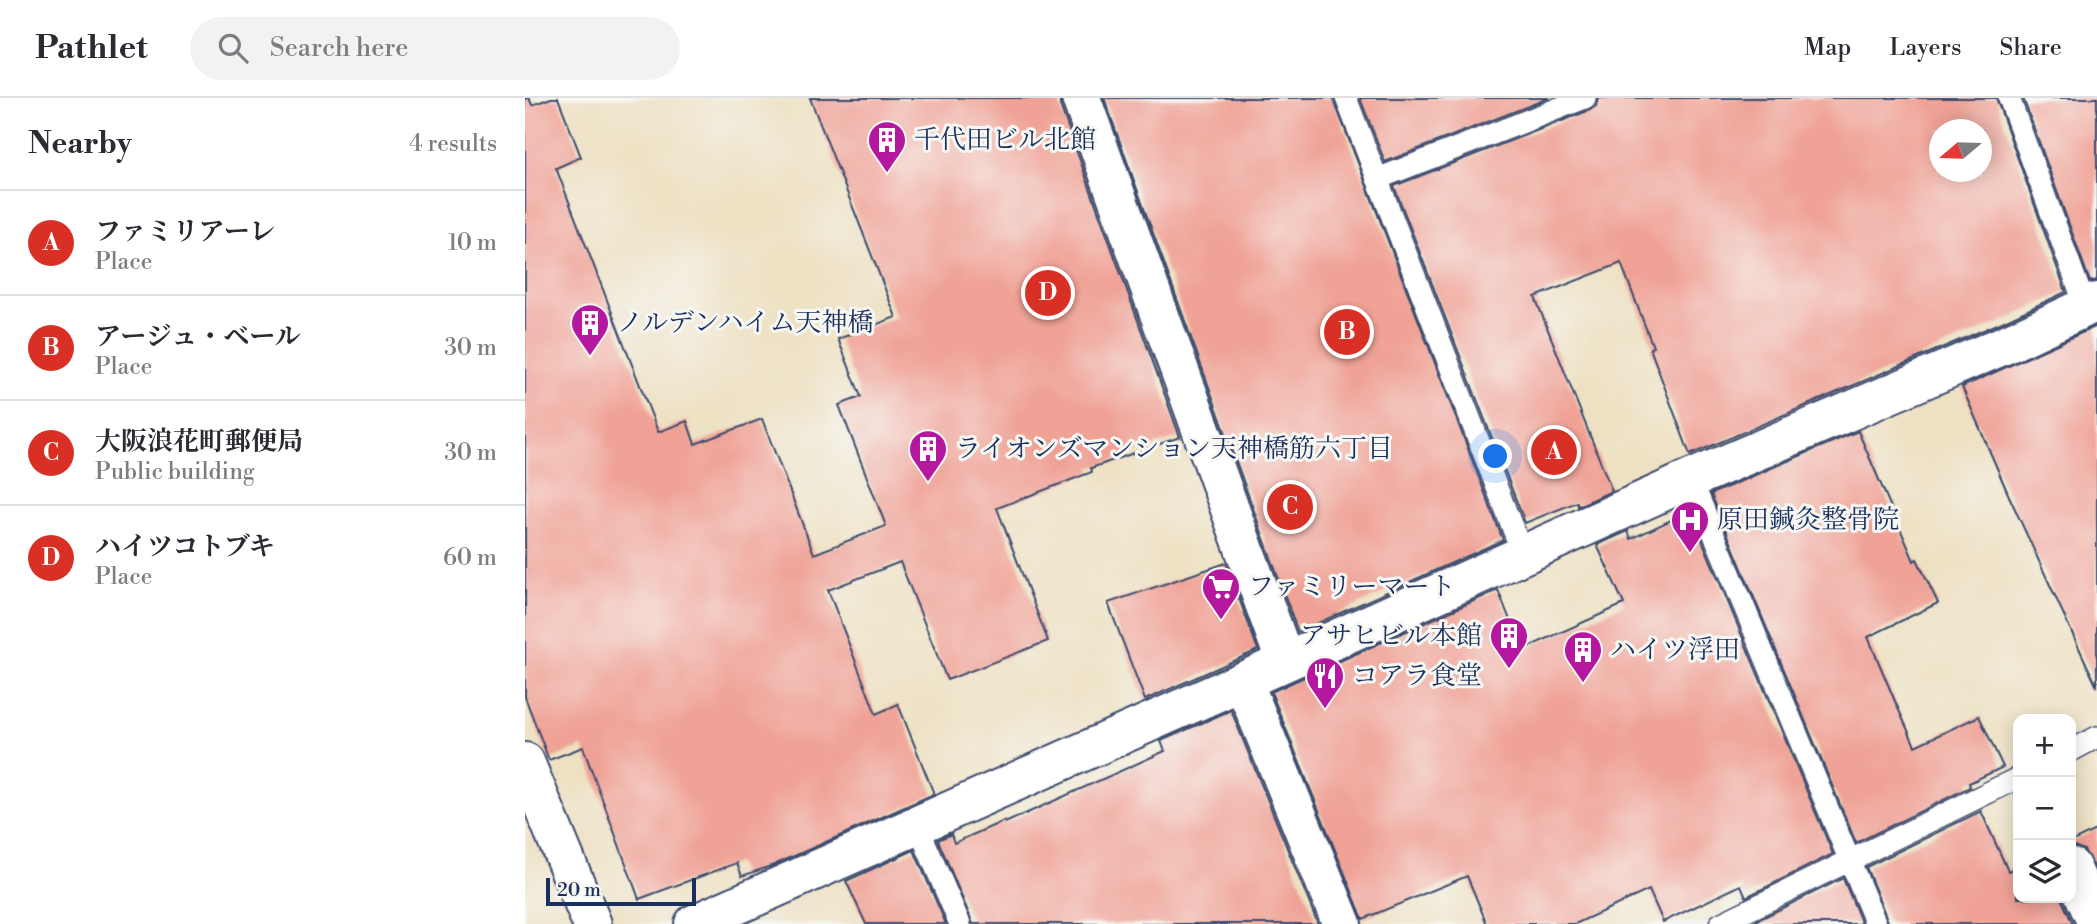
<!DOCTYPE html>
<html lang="en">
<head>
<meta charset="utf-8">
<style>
  :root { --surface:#fff; --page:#f2f2f3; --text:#2b2b33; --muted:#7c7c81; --line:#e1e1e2; --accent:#d93025 }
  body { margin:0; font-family:"Libre Bodoni","Noto Serif JP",serif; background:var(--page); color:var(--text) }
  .controls { position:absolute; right:21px; bottom:21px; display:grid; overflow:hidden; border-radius:14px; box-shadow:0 4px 18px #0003 }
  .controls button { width:63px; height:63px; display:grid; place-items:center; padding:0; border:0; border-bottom:2px solid var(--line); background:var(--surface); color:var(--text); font:35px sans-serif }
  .compass { position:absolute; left:1404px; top:21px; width:63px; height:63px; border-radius:50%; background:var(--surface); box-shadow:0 4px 18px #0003; rotate:251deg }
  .scale { position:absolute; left:21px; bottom:18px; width:150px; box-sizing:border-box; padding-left:7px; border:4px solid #1b2f5e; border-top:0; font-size:19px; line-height:24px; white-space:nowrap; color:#1b2f5e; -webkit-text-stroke:5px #f6f6f2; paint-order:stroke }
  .you { position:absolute; left:971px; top:359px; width:24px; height:24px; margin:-18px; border:5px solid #fff; border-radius:50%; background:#1a73e8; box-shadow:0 0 0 10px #1a73e833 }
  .badge { display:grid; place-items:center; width:46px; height:46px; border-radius:50%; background:var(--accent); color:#fff; font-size:23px; font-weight:700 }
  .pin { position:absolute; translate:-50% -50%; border:4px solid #fff; box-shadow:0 2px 7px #0006 }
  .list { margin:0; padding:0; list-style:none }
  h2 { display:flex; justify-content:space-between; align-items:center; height:91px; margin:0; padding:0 28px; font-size:30px }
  h2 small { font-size:23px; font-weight:400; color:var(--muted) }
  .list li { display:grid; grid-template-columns:46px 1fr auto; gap:21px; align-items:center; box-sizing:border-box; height:105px; padding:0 28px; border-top:2px solid var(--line) }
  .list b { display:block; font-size:26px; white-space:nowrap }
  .list p { margin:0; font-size:23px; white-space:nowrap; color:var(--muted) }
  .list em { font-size:23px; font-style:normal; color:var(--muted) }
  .icon { flex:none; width:38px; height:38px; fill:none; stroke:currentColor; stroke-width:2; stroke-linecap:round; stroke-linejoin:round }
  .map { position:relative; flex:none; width:1572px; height:826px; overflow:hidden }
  header { display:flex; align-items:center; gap:42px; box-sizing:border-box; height:98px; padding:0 35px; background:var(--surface); border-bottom:2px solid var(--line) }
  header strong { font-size:33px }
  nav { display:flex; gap:38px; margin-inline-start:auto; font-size:24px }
  .search { width:490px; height:63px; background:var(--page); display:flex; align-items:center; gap:18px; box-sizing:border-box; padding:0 24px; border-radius:38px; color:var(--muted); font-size:26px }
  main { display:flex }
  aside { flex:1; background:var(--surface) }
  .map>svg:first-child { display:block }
  .building { fill:#f0a296; fill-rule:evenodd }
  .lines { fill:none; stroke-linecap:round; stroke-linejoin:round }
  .service-casing { stroke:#3b4a6d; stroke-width:24 }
  .minor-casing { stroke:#3b4a6d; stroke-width:42 }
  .service { stroke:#fff; stroke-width:21 }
  .minor { stroke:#fff; stroke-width:38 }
  .labels { text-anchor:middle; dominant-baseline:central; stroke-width:6; stroke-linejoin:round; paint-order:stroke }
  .poi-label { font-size:26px; fill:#1b2f5e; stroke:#f6f6f2; text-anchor:start }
</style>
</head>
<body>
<header>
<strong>Pathlet</strong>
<div class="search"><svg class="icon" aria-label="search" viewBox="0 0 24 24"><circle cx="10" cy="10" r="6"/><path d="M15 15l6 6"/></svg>Search here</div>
<nav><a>Map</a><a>Layers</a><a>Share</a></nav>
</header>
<main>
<aside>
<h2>Nearby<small>4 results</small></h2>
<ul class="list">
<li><span class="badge">A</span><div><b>ファミリアーレ</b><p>Place</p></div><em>10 m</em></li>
<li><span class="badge">B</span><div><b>アージュ・ベール</b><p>Place</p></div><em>30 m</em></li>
<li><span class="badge">C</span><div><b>大阪浪花町郵便局</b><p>Public building</p></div><em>30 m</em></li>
<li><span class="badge">D</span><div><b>ハイツコトブキ</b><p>Place</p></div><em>60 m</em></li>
</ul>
</aside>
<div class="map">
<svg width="1572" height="826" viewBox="0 0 1572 826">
  <rect width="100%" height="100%" fill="#f6f6f2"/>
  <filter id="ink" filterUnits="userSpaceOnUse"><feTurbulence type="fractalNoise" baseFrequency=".0143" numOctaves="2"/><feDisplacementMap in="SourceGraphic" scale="14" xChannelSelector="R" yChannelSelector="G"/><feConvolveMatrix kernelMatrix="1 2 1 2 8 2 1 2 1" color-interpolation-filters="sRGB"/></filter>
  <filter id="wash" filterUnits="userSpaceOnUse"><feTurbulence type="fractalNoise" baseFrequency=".00686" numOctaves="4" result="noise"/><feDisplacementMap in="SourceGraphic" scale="28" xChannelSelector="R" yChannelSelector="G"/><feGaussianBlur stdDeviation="1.57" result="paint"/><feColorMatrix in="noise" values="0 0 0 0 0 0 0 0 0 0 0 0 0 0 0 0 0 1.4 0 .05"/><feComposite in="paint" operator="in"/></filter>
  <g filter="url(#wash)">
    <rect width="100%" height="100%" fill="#eee1c3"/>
    <g id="blocks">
      <g class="building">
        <path d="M0,0h4l3,7 19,-7h7l23,59 -25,11 102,264 29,-11 8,23 67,-25 52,135 72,-28 -47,-121 22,-8 -23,-58 58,-22 -86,-219h250v7l120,332 -89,31 1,4 -95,36 51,133 -101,39 -47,-118 -72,28 48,124 22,-10 36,90 -160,71 -32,11 -5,-13 -98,36 -56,-152 -34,13 -24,-63z"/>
        <path d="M579,0h229l170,442 -205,92z"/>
        <path d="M835,0h189l-164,64z"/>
        <path d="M1073,0h398l70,194 -66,31 -310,132 -40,-107 3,-1 -32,-84 -86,34 77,194 -34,15 -1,-4 -52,21 -131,-337 196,-76 6,-4zM1415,32h42v42h-42z"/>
        <path d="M1498,0h74v182l-7,2z"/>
        <path d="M1572,228v361l-88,-191 -47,-109z"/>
        <path d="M1333,333l56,130 3,-2 21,44 -70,34 29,69 18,40 64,-30 24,51 -34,16 1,4 -114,56 -145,-349z"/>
        <path d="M1165,413l143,343 -87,43 -5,-12 -78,37 -14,-32 -74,34h-88l-20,-48 -104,43 -92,-227 227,-102 24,60 102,-46 -27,-59 31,-14 3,8z"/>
        <path d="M701,465l32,87 -113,50 -37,-97z"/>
        <path d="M706,612l87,214h-345l-35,-84 13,-6 3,9 50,-22 1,2 160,-72 -4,-10z"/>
        <path d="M1456,713l27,60 10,-4v31h43l12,26h-184l-23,-57z"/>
        <path d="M1572,731v42l-13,-21 -13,-5v-3z"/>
        <path d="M389,752l32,74h-80l-20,-43z"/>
        <path d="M1318,780l19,46h-104l-2,-3z"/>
      </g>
    </g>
  </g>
  <g filter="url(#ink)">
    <use href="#blocks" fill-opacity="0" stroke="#3b4a6d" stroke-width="2"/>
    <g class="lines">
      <defs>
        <g id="service">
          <path d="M821,0l177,457"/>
          <path d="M1484,0l77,210"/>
          <path d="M852,81l208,-81"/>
          <path d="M1166,381l185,445"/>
          <path d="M1546,653l26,-14"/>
          <path d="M392,726l43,100"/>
          <path d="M1195,826l298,-146"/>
        </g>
        <g id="minor">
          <path d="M556,0l204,563"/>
          <path d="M718,583l99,243"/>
          <path d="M0,664l67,162"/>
          <path d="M1546,769l26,56"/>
          <path d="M169,826l549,-243 448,-202 318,-136 88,-41"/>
        </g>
      </defs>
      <use href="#service" class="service-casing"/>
      <use href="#minor" class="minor-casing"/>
      <use href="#service" class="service"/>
      <use href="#minor" class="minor"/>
    </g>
  </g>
  <defs>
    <symbol id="building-pin" viewBox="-11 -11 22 30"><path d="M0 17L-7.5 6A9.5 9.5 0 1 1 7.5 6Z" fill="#b5179e" stroke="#f6f6f2"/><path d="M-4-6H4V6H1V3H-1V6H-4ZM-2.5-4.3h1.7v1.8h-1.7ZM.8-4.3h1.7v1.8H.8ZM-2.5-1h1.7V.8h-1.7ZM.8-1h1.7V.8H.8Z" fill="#fff"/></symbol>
    <symbol id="hospital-pin" viewBox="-11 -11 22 30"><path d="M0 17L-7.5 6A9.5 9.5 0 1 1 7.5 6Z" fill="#b5179e" stroke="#f6f6f2"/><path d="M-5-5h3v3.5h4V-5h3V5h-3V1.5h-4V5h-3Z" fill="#fff"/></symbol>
    <symbol id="supermarket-pin" viewBox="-11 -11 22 30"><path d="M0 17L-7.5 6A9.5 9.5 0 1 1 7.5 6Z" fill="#b5179e" stroke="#f6f6f2"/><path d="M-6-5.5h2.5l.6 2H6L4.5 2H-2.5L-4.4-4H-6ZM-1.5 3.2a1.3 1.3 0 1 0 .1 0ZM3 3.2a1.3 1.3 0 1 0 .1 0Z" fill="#fff"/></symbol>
    <symbol id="restaurant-pin" viewBox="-11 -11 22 30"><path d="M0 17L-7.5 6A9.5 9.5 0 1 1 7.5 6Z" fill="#b5179e" stroke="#f6f6f2"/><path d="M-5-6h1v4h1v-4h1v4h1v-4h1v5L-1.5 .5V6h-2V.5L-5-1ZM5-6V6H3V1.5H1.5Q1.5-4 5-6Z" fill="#fff"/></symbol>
  </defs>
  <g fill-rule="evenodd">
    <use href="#building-pin" x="340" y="20" width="44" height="60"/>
    <use href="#building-pin" x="43" y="203" width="44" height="60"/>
    <use href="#building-pin" x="381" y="329" width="44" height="60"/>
    <use href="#hospital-pin" x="1143" y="400" width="44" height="60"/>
    <use href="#supermarket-pin" x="674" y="467" width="44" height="60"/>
    <use href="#building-pin" x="962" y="516" width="44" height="60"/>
    <use href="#building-pin" x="1036" y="530" width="44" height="60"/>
    <use href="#restaurant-pin" x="778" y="556" width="44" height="60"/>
  </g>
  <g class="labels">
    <g class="poi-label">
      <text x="389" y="42">千代田ビル北館</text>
      <text x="92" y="225">ノルデンハイム天神橋</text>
      <text x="430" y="351">ライオンズマンション天神橋筋六丁目</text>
      <text x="1192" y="422">原田鍼灸整骨院</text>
      <text x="723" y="489">ファミリーマート</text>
      <text x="957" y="538" text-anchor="end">アサヒビル本館</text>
      <text x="1085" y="552">ハイツ浮田</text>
      <text x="827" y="578">コアラ食堂</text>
    </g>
  </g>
</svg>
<div class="controls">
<button>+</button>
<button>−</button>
<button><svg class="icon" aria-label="layers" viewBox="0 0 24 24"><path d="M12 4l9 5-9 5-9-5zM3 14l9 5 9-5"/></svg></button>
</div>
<svg class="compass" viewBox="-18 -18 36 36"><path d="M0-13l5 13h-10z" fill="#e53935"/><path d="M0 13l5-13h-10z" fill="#7c7c81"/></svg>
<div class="scale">20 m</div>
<div class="you"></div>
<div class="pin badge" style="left:1029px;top:354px">A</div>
<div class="pin badge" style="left:822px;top:234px">B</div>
<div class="pin badge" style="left:765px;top:409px">C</div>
<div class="pin badge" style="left:523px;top:195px">D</div>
</div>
</main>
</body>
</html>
